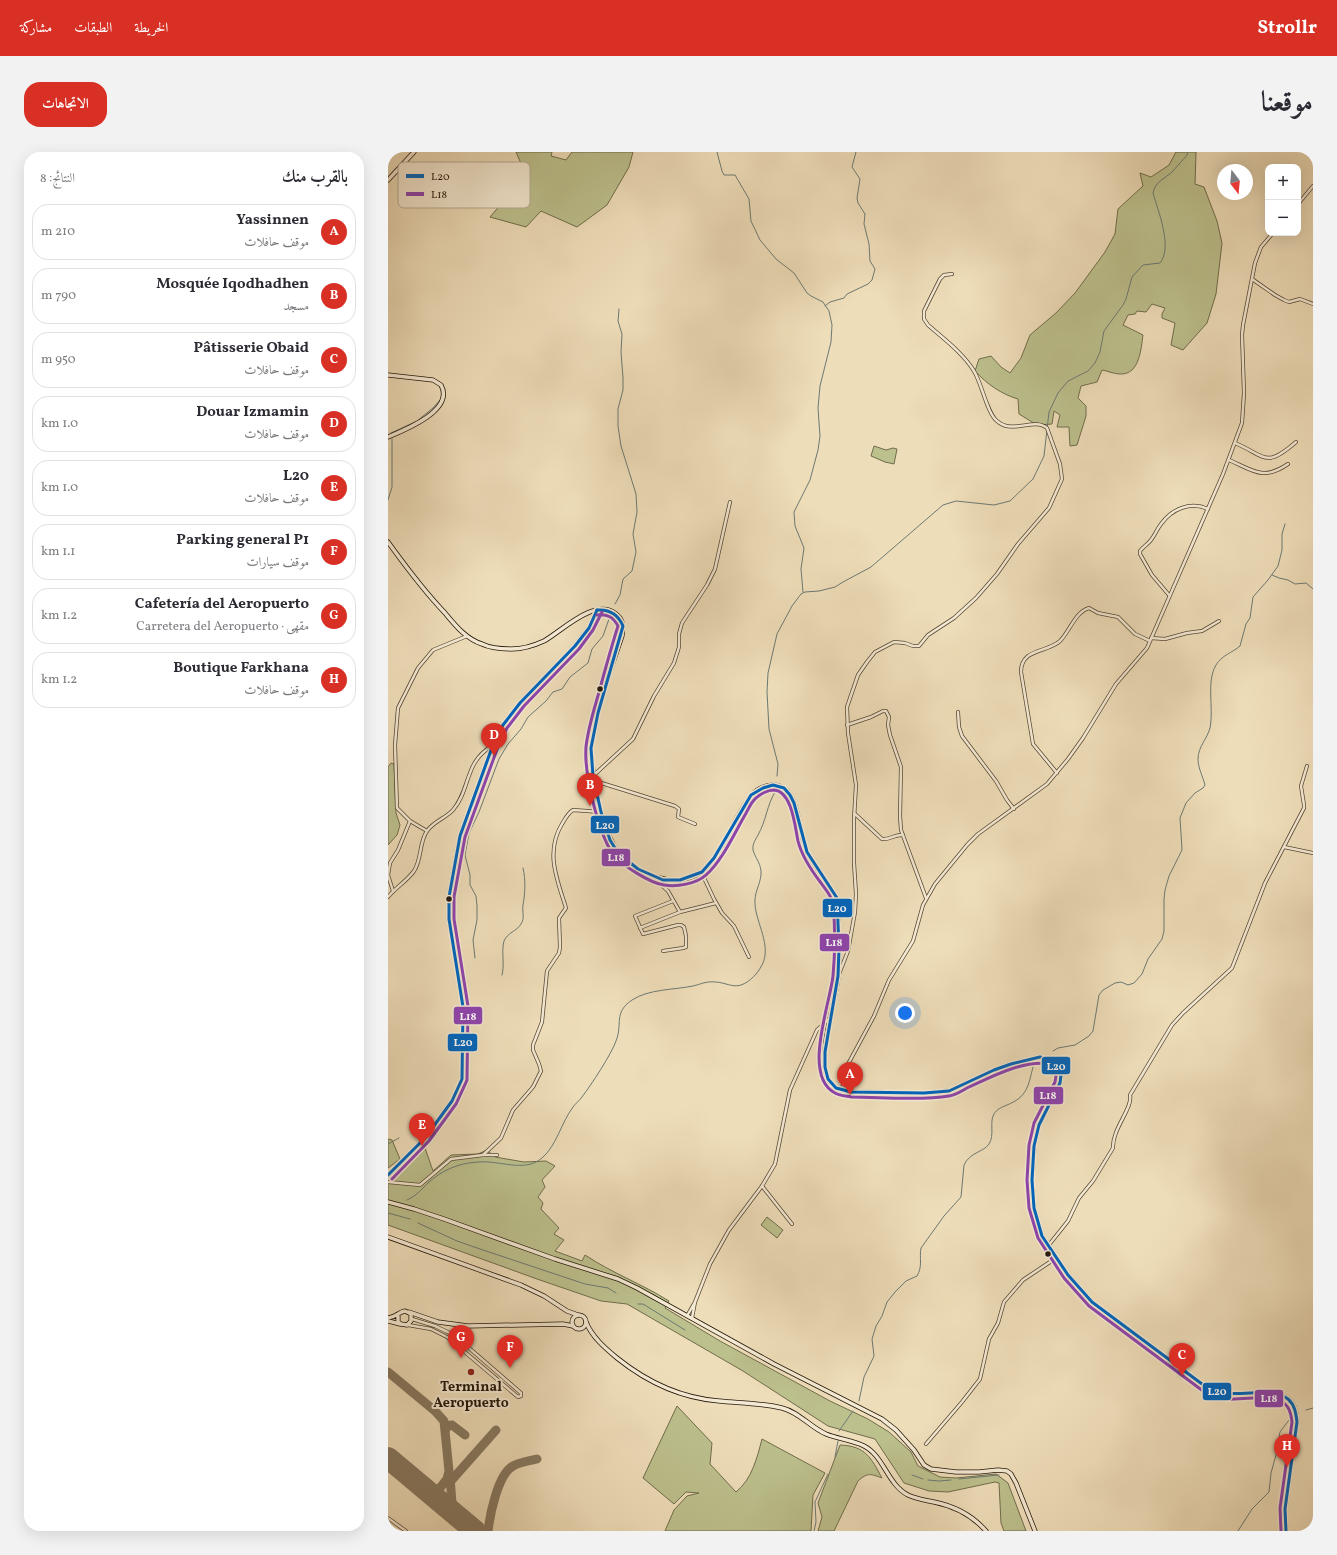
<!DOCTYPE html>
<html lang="ar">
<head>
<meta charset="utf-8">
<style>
  :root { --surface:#fff; --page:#f2f2f3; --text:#2b2b33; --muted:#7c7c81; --line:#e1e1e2; --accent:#d93025 }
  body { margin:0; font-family:Vollkorn,Amiri,serif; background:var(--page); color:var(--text); direction:rtl }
  .controls { position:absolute; right:12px; top:12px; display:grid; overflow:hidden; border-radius:8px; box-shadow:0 4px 16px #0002 }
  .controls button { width:36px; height:36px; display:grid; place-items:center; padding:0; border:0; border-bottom:1px solid var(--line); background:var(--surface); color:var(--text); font:20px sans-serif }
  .compass { position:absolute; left:829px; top:12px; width:36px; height:36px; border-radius:50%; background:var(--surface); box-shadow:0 4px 16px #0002; rotate:164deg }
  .you { position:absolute; left:517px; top:861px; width:14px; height:14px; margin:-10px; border:3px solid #fff; border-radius:50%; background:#1a73e8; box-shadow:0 0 0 6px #1a73e833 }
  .badge { display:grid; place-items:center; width:26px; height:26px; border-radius:50%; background:var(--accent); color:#fff; font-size:13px; font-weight:700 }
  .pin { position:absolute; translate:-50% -33px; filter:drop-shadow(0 1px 2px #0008) }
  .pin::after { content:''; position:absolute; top:21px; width:14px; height:12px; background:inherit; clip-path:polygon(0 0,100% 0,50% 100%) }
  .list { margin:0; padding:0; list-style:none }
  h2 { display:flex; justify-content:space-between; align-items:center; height:52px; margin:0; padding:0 16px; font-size:17px }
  h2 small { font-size:13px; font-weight:400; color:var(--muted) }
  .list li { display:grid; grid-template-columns:26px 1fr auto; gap:12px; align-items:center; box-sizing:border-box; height:56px; margin:0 8px 8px; padding:0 8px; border:1px solid var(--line); border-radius:16px }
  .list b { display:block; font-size:15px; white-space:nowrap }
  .list p { margin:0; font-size:13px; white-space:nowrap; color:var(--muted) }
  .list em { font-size:13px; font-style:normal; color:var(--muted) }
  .map { position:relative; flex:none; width:925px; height:1379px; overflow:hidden; direction:ltr; border-radius:16px }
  header { display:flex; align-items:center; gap:24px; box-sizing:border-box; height:56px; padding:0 20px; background:var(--accent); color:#fff }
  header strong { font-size:19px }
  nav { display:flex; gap:22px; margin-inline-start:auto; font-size:14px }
  .intro { display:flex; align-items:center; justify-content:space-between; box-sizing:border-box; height:96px; padding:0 24px }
  h1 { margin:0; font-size:28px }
  .button { padding:10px 18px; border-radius:16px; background:var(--accent); color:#fff; font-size:14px; font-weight:700 }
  main { display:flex; gap:24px; padding:0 24px }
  aside { flex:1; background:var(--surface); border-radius:16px; box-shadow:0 4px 16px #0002 }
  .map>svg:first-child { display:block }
  .green { fill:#bcc08d; stroke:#706c4c }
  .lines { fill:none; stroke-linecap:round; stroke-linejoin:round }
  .stream { stroke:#6c7973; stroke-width:1 }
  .taxiway { stroke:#887a62; stroke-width:9 }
  .runway { stroke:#887a62; stroke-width:22 }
  .street-casing { stroke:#564836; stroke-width:4 }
  .secondary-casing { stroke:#23170b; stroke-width:5 }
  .street { stroke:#f4e9d2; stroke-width:2.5 }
  .secondary { stroke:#f4e9d2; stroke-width:3.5 }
  .bus-1-casing { stroke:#f4e9d2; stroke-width:6 }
  .bus-2-casing { stroke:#f4e9d2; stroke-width:6 }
  .bus-1 { stroke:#0065bd; stroke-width:3 }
  .bus-2 { stroke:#8e44ad; stroke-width:3 }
  .bus-dot { fill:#23170b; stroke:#f4e9d2; stroke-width:1.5 }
  .poi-dot { fill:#8f2418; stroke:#f4e9d2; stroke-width:1.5 }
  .labels { text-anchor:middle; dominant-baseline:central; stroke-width:4; stroke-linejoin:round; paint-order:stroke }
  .poi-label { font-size:14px; font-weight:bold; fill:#23170b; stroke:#f4e9d2 }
  .key { fill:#f4e9d2; stroke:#b5aa96; stroke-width:1 }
  .key-label { font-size:11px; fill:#23170b }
  .line-badge { stroke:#f4e9d2; stroke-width:1.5 }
  .badge-label { font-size:11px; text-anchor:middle; font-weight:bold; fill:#fff }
</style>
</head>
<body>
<header>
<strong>Strollr</strong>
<nav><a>الخريطة</a><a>الطبقات</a><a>مشاركة</a></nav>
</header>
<div class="intro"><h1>موقعنا</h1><a class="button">الاتجاهات</a></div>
<main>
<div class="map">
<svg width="925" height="1379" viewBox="0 0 925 1379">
  <rect width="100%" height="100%" fill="#eeddb9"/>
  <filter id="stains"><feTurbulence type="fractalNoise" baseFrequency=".005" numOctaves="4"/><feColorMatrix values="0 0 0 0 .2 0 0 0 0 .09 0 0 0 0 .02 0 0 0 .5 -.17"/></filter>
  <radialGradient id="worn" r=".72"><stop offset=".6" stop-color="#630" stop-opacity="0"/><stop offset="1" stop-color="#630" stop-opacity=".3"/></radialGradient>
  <g class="green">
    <path d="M128,0h36l-1,4 15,4 6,-8h61l-4,15 -22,38 -30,22 -36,-16 -15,16 -36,-10 36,-42z"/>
    <path d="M788,0h20l-1,32 9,3 13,34 5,22 -6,51 -9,29 -24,27 -12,-5 4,-22 -13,-5v-4l3,-6 -13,-4 -6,8 -9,-1 -2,3 -7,1 -5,10 20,10c-2,13 -3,40 -23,39 -6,0 -12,-3 -18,-4l-5,12 -16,4 -3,12 8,8v10l-9,29 -7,1 -1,-19h-12l3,-12 -6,-4 -2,13 -15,1 -18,-11 -1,-15c-17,-5 -31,-15 -43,-28l4,-12 12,-3 10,11 9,6 11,-15 9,-23 26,-22 19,-20 30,-41 10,-18 3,-25 25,-23 -3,-13 11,4 18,-12z"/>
    <path d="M486,294l12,4 7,-2 4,1 -3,15 -9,-2 -14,-6z"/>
    <path d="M3,611l3,1 2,49 4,12 -3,10 -9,10v-78z"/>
    <path d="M0,987l4,1 8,19 -12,9z"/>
    <path d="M37,996l8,23 18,-16 27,-1 9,-4 8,7 29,5 22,-1 9,5 -13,14 3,7 -7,10 5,6 -2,6 18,19 -5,6 10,6 -9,11 27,10 3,-6c27,18 57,29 84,46l-4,7 55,33 110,60 38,18 21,13 22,20 7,14 22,11 16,1 40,-4 12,9 18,48h-22l-3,-8 -2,-40 -4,-1 -47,10 -19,-1 -25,-8 -29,-44 -47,-13 -85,-55 -116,-67 -26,-3 -64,-22 -149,-54v-43z"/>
    <path d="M379,1065l16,13 -6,8 -16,-13z"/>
    <path d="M289,1254l35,37 -2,21 26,28c16,-13 21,-34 26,-53l63,34 -12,22 -2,36h-146l9,-21 13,-14 12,-3 -13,-1 -12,12 -31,-26z"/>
    <path d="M452,1293c26,1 31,13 42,33 -11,-4 -14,-6 -24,3l-24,50h-16l4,-14 -4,-14z"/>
  </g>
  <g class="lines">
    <g class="stream">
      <path d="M329,0l5,19 2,4h11l14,24 2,22 9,19 16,19 18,14 13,20 4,3 12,6 6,9 3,14 -1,17 -11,44 -2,22 2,28 -2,14 -8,30 -16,32 1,14 9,22 -3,21 2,23"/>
      <path d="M437,154l5,-4 14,-4 3,-4 21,-10 4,-4 3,-11 -5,-8 -1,-17 -5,-20 1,-10 -7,-11 -1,-5 3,-19 -8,-12 4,-15"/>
      <path d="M3,281l26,-12 16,-13 7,-8"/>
      <path d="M0,348l4,-13v-48"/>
      <path d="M884,423l7,3 9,2 7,4 11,-1 7,6"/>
      <path d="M227,452l5,-9 3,-16 9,-8 4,-19 -3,-18 4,-22 -1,-18 -15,-48 -3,-20v-17l5,-19v-12l-2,-26 1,-18 -4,-13 1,-12"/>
      <path d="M389,624l1,-12 -9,-35 -2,-37 1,-19 9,-39 15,-28 9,-12 4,-2 14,-1 16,-4 8,-5 28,-15 72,-62 13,-4 38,4 16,-4 23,-22 11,-23 5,-44 9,-19 10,-12 20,-10 7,-8 5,-11 4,-21 19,-26 3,-6 6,-22 11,-12 17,-2c13,-16 -2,-52 -7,-70 2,-11 11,-14 19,-21 3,-3 6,-7 9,-10 3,-4 6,-5 7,-10"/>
      <path d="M87,806l-2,-18 4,-20v-14l-1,-10 -6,-11v-10l-5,-20 4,-22 10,-21 20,-53 9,-15 13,-15 7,-12 18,-16 7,-9 9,-3 8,-12 18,-14 4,-14 11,-13 6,-17"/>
      <path d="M114,823c3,-11 -1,-23 2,-34 3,-8 13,-10 17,-17 4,-6 1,-12 2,-19 2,-12 3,-24 0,-37"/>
      <path d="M665,899l5,-3 17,-3 14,-9 4,-5 6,-36 4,-5 12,-7 6,-1 7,3 6,-2 8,-9 6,-15 14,-20 2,-8v-32l1,-9 4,-14 13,-26 -2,-32 6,-15 9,-10 8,-5 2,-3c-2,-8 -7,-17 -7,-26 0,-12 9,-20 12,-31 4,-21 -4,-46 6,-63 6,-10 16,-12 24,-19l6,-22 4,-6 3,-21 15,-17 10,-14 4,-16v-16l3,-10"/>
      <path d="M0,992l11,-6"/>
      <path d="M19,1048c9,-4 14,-10 21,-17 14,-13 31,-20 50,-21 21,-2 47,11 64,-4 15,-13 19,-35 31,-51 2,-3 6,-6 9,-10 9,-12 29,-42 34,-56 7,-17 -3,-28 16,-41 17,-11 41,-10 61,-14 8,-2 14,-5 22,-4 9,0 18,6 26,3 9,-3 17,-12 21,-20 10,-19 -6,-42 -7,-61 -1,-11 5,-19 6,-29 1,-11 -6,-17 -8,-25 -1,-6 3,-11 5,-15 8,-14 9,-30 17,-43"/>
      <path d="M0,1061l22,6"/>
      <path d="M30,1071l39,18 26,9 102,34 23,4 8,5"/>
      <path d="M250,1152h5l42,26"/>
      <path d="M471,1249l5,-24 10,-21 -2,-17 4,-13 6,-10 5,-14 8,-10 11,-11 11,-5c6,-10 2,-18 4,-28l23,-32 17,-19 3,-32c6,-13 20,-13 25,-21 6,-9 0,-22 5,-30 3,-5 8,-7 13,-9 20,-8 21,-18 26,-38"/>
      <path d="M918,1258l7,-2"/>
      <path d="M451,1279l14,-20"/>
      <path d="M447,1305l3,-16"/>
      <path d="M524,1323l11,4"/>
      <path d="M571,1327l40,-4"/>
      <path d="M540,1328l11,1 12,-1"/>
      <path d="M426,1379l2,-9 -1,-20 13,-28"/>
      <path d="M850,1379l14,-22 17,-17 2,-19 5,-18 4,-23 9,-12"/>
    </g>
    <g class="taxiway">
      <path d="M0,1220l47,39 9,10 5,50 -2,8 -7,9 -5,2 -13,-4"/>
      <path d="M58,1277l1,-3 5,-1 13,10"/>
      <path d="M62,1325l2,26 5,13"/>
      <path d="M62,1330l46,-52"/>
      <path d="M100,1379c2,-17 10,-57 25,-65 7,-4 16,-5 24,-7"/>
    </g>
    <path class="runway" d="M0,1306l87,73"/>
    <defs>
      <g id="street">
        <path d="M910,52l15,-18"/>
        <path d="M864,127l23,16 9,5 5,2 11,-3 13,5"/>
        <path d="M847,291c31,13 30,26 61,-1"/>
        <path d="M841,308c25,11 34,21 59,4"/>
        <path d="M781,443l-17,-20 -12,-21v-3c3,-4 8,-7 11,-11 4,-5 6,-11 10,-16 11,-15 29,-23 47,-15"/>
        <path d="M763,486l14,1 22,-6 15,-2 17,-10"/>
        <path d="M570,560l1,15 3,9 34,45 11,19 7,9"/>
        <path d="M459,573l24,-8 12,-6h3l3,6 -1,8 2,10 11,32 -1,49 1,14 25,68"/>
        <path d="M669,621l-24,-29 -12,-72c0,-24 26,-19 39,-31 10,-10 15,-29 29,-33l9,5 20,4 17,17 15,7"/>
        <path d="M205,624l40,-37 21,-43 20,-33 5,-16v-13l3,-11 25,-38 8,-16 15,-67"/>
        <path d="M207,629l80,25 4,3 -1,8 17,7"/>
        <path d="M467,662l27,25c8,1 13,-5 21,-4"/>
        <path d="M22,669l17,10"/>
        <path d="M896,695l29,6"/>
        <path d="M316,718l1,10 9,19 8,14 12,13 15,31"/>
        <path d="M267,725l3,5 10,9 12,21 36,-9"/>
        <path d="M5,739l-5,-16 2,-12 8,-13 12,-29 -13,-13 -2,-63 3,-37 20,-40 15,-18 34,-14"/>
        <path d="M0,745c8,-10 19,-16 26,-26 8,-12 5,-29 13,-40 7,-10 19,-13 26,-21 18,-21 11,-48 39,-64"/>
        <path d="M252,776l40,-16"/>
        <path d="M275,799l20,-3 3,-1v-11l-2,-9 -3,-2h-3l-35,9 -8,-18 38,-15"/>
        <path d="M451,822l9,-23 7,-39 1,-18 -2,-31v-44l2,-34 -8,-52 -1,-26 11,-32 9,-13 8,-10 19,-10 11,1 8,3h6l9,-11 26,-17 22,-20 21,-24 21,-30 31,-36 13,-29 -2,-15 -13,-36c-13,-11 -35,7 -50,-7 -10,-8 -15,-37 -23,-50 -11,-18 -30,-32 -46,-46l-4,-6v-8l16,-32 4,-4 8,-1"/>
        <path d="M458,928v-9l1,-5 27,-50 15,-36 24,-39 10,-36 12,-21 32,-39 11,-11 69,-50 21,-25 15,-21 33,-54 31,-36 76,-174 19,-51 2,-30 -2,-58 1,-10 12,-62 6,-16 12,-14"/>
        <path d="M452,939l6,-11 4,12"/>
        <path d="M95,1003l18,-17 12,-28 20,-23 8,-16 -2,-7 -6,-14v-5l9,-23 5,-51 12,-18 1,-6 -1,-29 7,-10c-9,-29 -21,-56 -4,-84 3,-5 6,-11 11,-14l28,2"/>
        <path d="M0,1030l32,3 31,-26 32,-4h14"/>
        <path d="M374,1034l30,38"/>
        <path d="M660,1094l20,-25 11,-23 14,-17 20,-33c-1,-19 20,-40 17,-53l42,-70 11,-12 49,-45 33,-85 39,-75v-3l-3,-19 6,-20"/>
        <path d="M307,1150l15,-38 19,-34 33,-44 13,-22 15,-74 27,-60 13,-12"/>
        <path d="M299,1164l8,-14 -3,16"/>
        <path d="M20,1173l23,4 16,8 71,60 3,-1v-3l-67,-58 -19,-9 -23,-7"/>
        <path d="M538,1292l36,-42 18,-23 9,-40 9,-16 6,-21 19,-22 33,-22"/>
        <path d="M0,1366l18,13"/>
      </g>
      <g id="secondary">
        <path d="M0,28l26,-28"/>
        <path d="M0,223l45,5 8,5c14,25 -36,45 -53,52"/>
        <path d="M0,390c18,25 36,49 57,71 10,12 21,26 37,31 8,4 20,5 30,5 11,0 21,-3 32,-8 18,-10 51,-44 72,-27 8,6 7,13 6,22 -11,33 -28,76 -31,110 -1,8 1,17 2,24 2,23 10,56 21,76 15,27 62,46 89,25 20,-16 31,-55 49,-76 5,-7 18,-12 27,-9 21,6 19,47 27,64 6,15 22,34 31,48l1,7c0,23 2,48 0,71 -1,25 -29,95 -2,112 4,3 10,3 15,4l73,1 25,-2 45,-21 17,-6 29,-7 13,3 6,9 2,6 -1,8 -21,42 -5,21 -2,34 2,28 8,28 26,39 24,27 108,81c8,6 15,10 25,11 27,4 71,-16 72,28l-12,87 1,22"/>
        <path d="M0,1023l37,-37 27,-37 7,-14 3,-8 1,-20v-52l-3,-25 -11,-63v-22l11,-61 34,-94 9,-17 17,-22 55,-57 9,-12 5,-6 8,-18"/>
        <path d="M0,1050l26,7 30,10 111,40 63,20 19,9 137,76 108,55 14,11 18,20 10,15 7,4 25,3h23l19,-2 9,1 4,3 5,9 19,48"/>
        <path d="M0,1085l133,48 23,11 23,15 11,4"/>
        <path d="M21,1160l29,10 30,4 95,-2 10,2"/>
        <circle cx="191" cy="1170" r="7"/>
        <path d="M0,1166c9,-1 10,-6 17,-7l6,3v7l-4,4 -6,-1 -3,-2v-6"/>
        <path d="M0,1169l12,3"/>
        <path d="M198,1170c6,15 19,26 31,36 30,24 63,40 102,43 20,2 43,2 63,7 17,4 28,19 44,26 12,5 26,6 38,12 20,10 23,38 44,49 8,4 17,5 26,7 20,4 38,13 52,29"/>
      </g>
    </defs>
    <use href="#street" class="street-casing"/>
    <use href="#secondary" class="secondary-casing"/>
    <use href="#street" class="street"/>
    <use href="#secondary" class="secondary"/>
    <defs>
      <g id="bus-1">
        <path d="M209,458c13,-1 21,4 26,16l-25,87 -7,35 2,28 8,36 9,28 8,13 20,16 25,11h17l22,-8 12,-14 37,-63 12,-7 10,-3 11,3 6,7 4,8 13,49 30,46 2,51 -1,27 -13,76v15l3,12 8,9 15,4 73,1 25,-2 45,-21 17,-6 29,-7 13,3 8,15 -1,8 -21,42 -5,21 -2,34 2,28 8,28 26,39 24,27 114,85c26,16 63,-4 82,12 7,6 8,15 9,23l-12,87 1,22"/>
        <path d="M0,1023l37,-37 27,-37 10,-22 1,-72 -14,-88v-22l11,-61 34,-94 9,-17 17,-22 55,-57 14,-18 8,-18"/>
      </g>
      <g id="bus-2">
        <path d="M209,463c11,-1 16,2 21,11 -7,22 -13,44 -19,66 -5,18 -11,36 -13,55 -2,26 12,86 27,107 8,11 37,29 51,31 13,2 32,-1 42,-10 16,-14 28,-41 39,-60 3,-5 6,-13 11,-17 4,-4 12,-8 18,-8 18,1 21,37 24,51 4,16 13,29 23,42 4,6 11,13 12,21 2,21 2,50 0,72 -3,28 -31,100 2,117 5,3 11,3 16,4 29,0 70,4 98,-1 7,-1 14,-6 20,-9 22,-10 56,-28 81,-23l6,12 -1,6 -21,41 -5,22 -2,35 2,28 9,30 26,40 25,28 114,85c6,4 13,7 20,8 16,2 53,-7 63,6 5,5 5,11 6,17l-12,86 1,23"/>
        <path d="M4,1027l37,-38 27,-37 11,-24 1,-74 -14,-87v-22l11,-60 34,-93 8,-16 17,-22 55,-57 14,-19 9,-18"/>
      </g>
    </defs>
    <use href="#bus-1" class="bus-1-casing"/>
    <use href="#bus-2" class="bus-2-casing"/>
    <use href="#bus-1" class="bus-1"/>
    <use href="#bus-2" class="bus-2"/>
  </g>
  <g class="bus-dot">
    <circle cx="212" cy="537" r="3.5"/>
    <circle cx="61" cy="747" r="3.5"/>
    <circle cx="660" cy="1102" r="3.5"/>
  </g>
  <circle class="poi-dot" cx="83" cy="1220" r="4"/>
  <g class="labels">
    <g class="poi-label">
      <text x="83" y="1235">Terminal<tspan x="83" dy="16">Aeropuerto</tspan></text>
    </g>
  </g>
  <rect x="10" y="10" width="132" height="46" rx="6" class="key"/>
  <rect x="18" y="22" width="18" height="4" fill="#0065bd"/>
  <rect x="18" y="40" width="18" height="4" fill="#8e44ad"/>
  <g class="key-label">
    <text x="43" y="28">L20</text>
    <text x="43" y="46">L18</text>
  </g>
  <g class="line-badge">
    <rect x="202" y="663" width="30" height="19" rx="4" fill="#0065bd"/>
    <rect x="213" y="696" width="30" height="19" rx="4" fill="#8e44ad"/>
    <rect x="434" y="746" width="31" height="20" rx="4" fill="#0065bd"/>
    <rect x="431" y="781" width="31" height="19" rx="4" fill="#8e44ad"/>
    <rect x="65" y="854" width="30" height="19" rx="4" fill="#8e44ad"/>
    <rect x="59" y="881" width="31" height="19" rx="4" fill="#0065bd"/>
    <rect x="653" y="904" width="30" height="19" rx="4" fill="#0065bd"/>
    <rect x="645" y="934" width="31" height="19" rx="4" fill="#8e44ad"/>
    <rect x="814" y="1230" width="30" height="19" rx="4" fill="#0065bd"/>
    <rect x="866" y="1237" width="30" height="19" rx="4" fill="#8e44ad"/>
  </g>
  <g class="badge-label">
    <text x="217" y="677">L20</text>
    <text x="228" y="709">L18</text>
    <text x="449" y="760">L20</text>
    <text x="446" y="794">L18</text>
    <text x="80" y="868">L18</text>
    <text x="75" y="894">L20</text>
    <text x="668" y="918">L20</text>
    <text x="660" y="947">L18</text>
    <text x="829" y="1243">L20</text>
    <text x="881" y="1250">L18</text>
  </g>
  <rect width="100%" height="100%" filter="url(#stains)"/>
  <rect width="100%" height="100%" fill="url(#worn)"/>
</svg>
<div class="controls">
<button>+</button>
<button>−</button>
</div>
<svg class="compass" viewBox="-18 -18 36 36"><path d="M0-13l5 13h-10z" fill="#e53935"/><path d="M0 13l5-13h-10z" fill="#7c7c81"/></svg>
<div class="you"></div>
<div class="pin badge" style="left:462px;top:943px">A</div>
<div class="pin badge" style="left:202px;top:654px">B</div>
<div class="pin badge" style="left:794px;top:1224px">C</div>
<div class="pin badge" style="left:106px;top:604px">D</div>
<div class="pin badge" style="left:34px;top:994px">E</div>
<div class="pin badge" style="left:122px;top:1216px">F</div>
<div class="pin badge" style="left:73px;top:1206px">G</div>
<div class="pin badge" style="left:899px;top:1315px">H</div>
</div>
<aside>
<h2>بالقرب منك<small>النتائج: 8</small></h2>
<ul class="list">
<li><span class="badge">A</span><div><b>Yassinnen</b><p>موقف حافلات</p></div><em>210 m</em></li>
<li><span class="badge">B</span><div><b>Mosquée Iqodhadhen</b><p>مسجد</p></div><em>790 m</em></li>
<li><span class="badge">C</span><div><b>Pâtisserie Obaid</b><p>موقف حافلات</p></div><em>950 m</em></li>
<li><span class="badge">D</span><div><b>Douar Izmamin</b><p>موقف حافلات</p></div><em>1.0 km</em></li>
<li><span class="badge">E</span><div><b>L20</b><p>موقف حافلات</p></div><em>1.0 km</em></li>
<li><span class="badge">F</span><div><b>Parking general P1</b><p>موقف سيارات</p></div><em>1.1 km</em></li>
<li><span class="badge">G</span><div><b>Cafetería del Aeropuerto</b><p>مقهى · Carretera del Aeropuerto</p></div><em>1.2 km</em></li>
<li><span class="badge">H</span><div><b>Boutique Farkhana</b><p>موقف حافلات</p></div><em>1.2 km</em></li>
</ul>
</aside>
</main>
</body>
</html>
